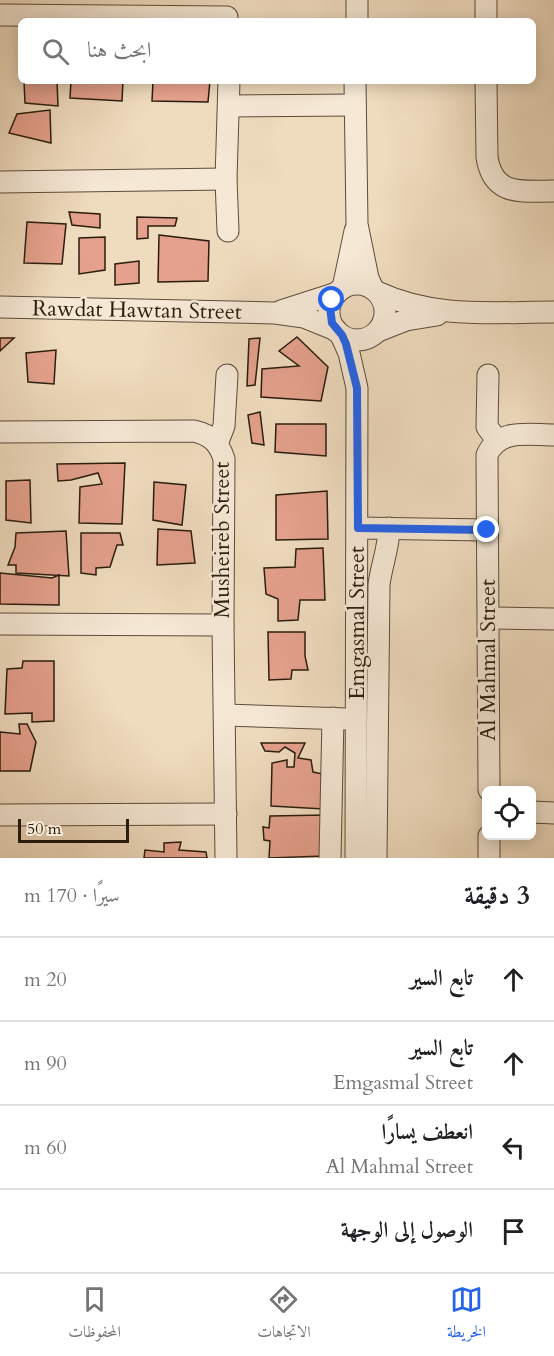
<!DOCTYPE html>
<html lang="ar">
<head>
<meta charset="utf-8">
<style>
  :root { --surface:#fff; --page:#f2f2f2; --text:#202124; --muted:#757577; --line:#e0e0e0; --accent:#2563eb }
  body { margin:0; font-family:Cardo,Amiri,serif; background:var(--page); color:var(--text); direction:rtl }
  .controls { position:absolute; right:18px; bottom:18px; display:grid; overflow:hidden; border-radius:9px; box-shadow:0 3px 15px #0003 }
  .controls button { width:54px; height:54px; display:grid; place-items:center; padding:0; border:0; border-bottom:2px solid var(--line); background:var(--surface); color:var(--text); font:30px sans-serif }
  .scale { position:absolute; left:18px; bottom:15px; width:111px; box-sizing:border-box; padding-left:6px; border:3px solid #2b1d0e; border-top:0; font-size:16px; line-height:21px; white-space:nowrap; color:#2b1d0e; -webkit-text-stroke:4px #f5e8d5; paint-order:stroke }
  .stop { position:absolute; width:18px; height:18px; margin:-14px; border:4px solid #2563eb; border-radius:50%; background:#fff }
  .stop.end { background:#2563eb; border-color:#fff; box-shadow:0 2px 6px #0008 }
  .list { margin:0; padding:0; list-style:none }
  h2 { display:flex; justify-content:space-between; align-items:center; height:78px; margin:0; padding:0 24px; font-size:26px }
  h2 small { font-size:20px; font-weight:400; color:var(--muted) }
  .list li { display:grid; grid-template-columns:39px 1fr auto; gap:18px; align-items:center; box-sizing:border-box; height:84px; padding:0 24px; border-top:2px solid var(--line) }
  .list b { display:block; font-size:22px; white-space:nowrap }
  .list p { margin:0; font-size:20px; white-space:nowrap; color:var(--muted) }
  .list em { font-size:20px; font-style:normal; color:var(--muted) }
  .icon { flex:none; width:33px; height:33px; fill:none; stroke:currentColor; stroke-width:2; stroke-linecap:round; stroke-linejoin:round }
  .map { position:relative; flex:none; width:554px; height:858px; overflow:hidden; direction:ltr }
  .search { position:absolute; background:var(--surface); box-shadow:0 3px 15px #0003; left:18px; right:18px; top:18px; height:66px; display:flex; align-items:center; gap:15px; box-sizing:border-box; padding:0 21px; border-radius:9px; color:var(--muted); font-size:22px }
  .sheet { height:414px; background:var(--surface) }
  nav { display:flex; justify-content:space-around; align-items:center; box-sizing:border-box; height:84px; border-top:2px solid var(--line); background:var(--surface); font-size:16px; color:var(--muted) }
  nav a { display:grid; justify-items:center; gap:3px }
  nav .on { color:var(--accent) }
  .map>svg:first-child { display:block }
  .building { fill:#e5a18d; stroke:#2b1d0e; stroke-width:1.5 }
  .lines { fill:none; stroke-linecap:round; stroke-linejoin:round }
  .minor-casing { stroke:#5c4c3a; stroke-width:23 }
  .minor { stroke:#f5e8d5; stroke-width:21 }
  .route { stroke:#2563eb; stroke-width:8 }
  .labels { text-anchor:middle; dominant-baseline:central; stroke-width:5; stroke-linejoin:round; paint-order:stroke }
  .street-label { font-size:22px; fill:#2b1d0e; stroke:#f5e8d5 }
</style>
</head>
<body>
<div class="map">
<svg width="554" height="858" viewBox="0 0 554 858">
  <rect width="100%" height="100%" fill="#efdbbe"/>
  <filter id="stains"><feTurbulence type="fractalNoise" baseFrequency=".00333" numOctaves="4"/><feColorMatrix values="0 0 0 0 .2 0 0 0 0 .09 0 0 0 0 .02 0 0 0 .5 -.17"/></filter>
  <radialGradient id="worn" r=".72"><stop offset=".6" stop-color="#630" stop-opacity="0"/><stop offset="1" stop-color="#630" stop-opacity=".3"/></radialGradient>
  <g class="building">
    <path d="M24,81h33l1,25 -33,-3z"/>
    <path d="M71,81h52l-1,20 -52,-3z"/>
    <path d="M153,81h57l-2,21 -56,-1z"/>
    <path d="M50,110l1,33 -42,-10 8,-19z"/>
    <path d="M69,212l31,2v14l-28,-3z"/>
    <path d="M137,217l40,1 -2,8h-27v12l-11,1z"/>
    <path d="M27,222l39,2 -4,40 -38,-1z"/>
    <path d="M159,235l50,6 -1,40 -50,1z"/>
    <path d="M105,237v33l-26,4v-36z"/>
    <path d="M139,261v22l-24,2v-21z"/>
    <path d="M297,337l31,30 -7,34 -60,-4 1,-28 37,-3 -20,-15z"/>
    <path d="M0,338h14l-14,13z"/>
    <path d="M260,338l-5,47 -8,1 2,-47z"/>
    <path d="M56,350l-2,34 -26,-2 -2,-29z"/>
    <path d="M260,412l4,33 -12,-2 -4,-28z"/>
    <path d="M276,424h50v32l-51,-4z"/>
    <path d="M125,463l-3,61 -43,-1 1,-36 22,-3 -4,-11 -27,7 -13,1 -1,-17z"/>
    <path d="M30,480l1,43 -25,-3v-39z"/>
    <path d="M154,482l32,3 -4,40 -29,-5z"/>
    <path d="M327,491l1,48 -52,1v-45z"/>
    <path d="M158,529l33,2 4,32 -38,2z"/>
    <path d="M66,531l3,45 -53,-3v-8h-8l7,-18 1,-14z"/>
    <path d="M81,533h39l3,12h-6l-7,22 -14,1v7l-15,-2z"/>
    <path d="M323,548l2,52h-25l-2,20 -20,1v-22l-12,-5 -2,-26 31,-1 1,-18z"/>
    <path d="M0,573l52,5 7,-3v30l-59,-1z"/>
    <path d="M268,632h37v24l3,14h-16l-1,9 -22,1z"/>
    <path d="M23,661h31v60l-22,1v-9l-27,1 2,-45 15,-1z"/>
    <path d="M19,724h8l9,18 -6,29h-30v-39l20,2z"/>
    <path d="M261,743h44l-7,15 13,2 2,12 10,2 1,35 -53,-3 1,-43 15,-3v7h7l1,-14 -10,-6 -6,5 -14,-1z"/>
    <path d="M325,815l-1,41 -55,2 1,-17 -6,-1 -1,-13 6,1 1,-12z"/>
    <path d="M181,842l-2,8 27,2 1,6h-63l1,-8 19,2v-9z"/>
  </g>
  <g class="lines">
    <defs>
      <g id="minor">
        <path d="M486,0v21"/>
        <path d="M0,15l227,2"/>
        <path d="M357,21v-21"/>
        <path d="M355,81l2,143 11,54 5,11"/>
        <path d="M486,81l1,76c6,40 35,34 67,34"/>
        <path d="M230,106l125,-1"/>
        <path d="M0,182l226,-3"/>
        <path d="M228,231l-2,-52 3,-98"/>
        <circle cx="357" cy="312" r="28"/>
        <path d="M343,288l12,-57"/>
        <path d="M377,292c58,27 115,20 177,20"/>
        <path d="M0,307l275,6 29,4 32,13"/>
        <path d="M281,311l56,-18"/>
        <path d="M378,331l28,-11 31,-5"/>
        <path d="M341,335l8,18 8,35 -1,470"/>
        <path d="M488,375l-1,52 10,13"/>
        <path d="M0,432l194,-1c17,4 25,12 30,28l-1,166 3,233"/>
        <path d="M217,444l7,-18 3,-51"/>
        <path d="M358,528l129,2"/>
        <path d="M489,618l65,1"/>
        <path d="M0,624l223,1"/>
        <path d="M225,715l122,4"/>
        <path d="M489,790l-2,-335c12,-27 41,-20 67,-20"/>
        <path d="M532,812l22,1"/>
        <path d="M0,815l226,-1"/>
        <path d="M489,836v22"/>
        <path d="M330,858l3,-140"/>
        <path d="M376,858l3,-273c2,-19 10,-37 10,-57"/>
      </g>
    </defs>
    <use href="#minor" class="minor-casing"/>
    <use href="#minor" class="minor"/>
  </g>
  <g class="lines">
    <path class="route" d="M332,300l-2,7 2,16 10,12 4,9 11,44 1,140 129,2"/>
  </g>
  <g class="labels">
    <g class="street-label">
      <text transform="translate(137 310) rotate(1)">Rawdat Hawtan Street</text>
      <text transform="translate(222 540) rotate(-90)">Musheireb Street</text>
      <text transform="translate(357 623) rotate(-90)">Emgasmal Street</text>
      <text transform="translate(488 660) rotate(-90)">Al Mahmal Street</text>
    </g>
  </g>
  <rect width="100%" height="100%" filter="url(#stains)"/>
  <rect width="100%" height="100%" fill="url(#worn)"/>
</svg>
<div class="controls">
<button><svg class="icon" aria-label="locate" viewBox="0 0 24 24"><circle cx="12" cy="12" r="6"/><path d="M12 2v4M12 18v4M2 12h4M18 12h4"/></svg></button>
</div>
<div class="scale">50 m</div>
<div class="stop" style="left:332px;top:300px"></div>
<div class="stop end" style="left:487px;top:530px"></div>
<div class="search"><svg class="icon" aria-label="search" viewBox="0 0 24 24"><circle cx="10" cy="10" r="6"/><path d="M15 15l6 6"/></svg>ابحث هنا</div>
</div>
<section class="sheet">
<h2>3 دقيقة<small>سيرًا · 170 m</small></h2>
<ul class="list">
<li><svg class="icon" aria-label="ahead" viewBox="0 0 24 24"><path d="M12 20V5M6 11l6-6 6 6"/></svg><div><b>تابع السير</b></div><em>20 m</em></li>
<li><svg class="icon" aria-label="ahead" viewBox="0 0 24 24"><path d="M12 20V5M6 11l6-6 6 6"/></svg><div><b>تابع السير</b><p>Emgasmal Street</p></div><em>90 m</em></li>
<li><svg class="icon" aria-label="left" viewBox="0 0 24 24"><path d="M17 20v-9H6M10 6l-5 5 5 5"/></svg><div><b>انعطف يسارًا</b><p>Al Mahmal Street</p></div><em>60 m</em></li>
<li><svg class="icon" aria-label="arrive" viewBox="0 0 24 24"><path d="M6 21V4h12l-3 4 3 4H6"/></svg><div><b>الوصول إلى الوجهة</b></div></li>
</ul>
</section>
<nav>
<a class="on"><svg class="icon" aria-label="map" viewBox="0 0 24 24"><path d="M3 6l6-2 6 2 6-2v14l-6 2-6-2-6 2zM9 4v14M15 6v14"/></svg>الخريطة</a>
<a><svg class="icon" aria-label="directions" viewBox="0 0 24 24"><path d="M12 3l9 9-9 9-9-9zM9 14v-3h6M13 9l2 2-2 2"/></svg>الاتجاهات</a>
<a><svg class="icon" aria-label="saved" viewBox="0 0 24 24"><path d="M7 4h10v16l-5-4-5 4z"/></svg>المحفوظات</a>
</nav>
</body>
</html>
